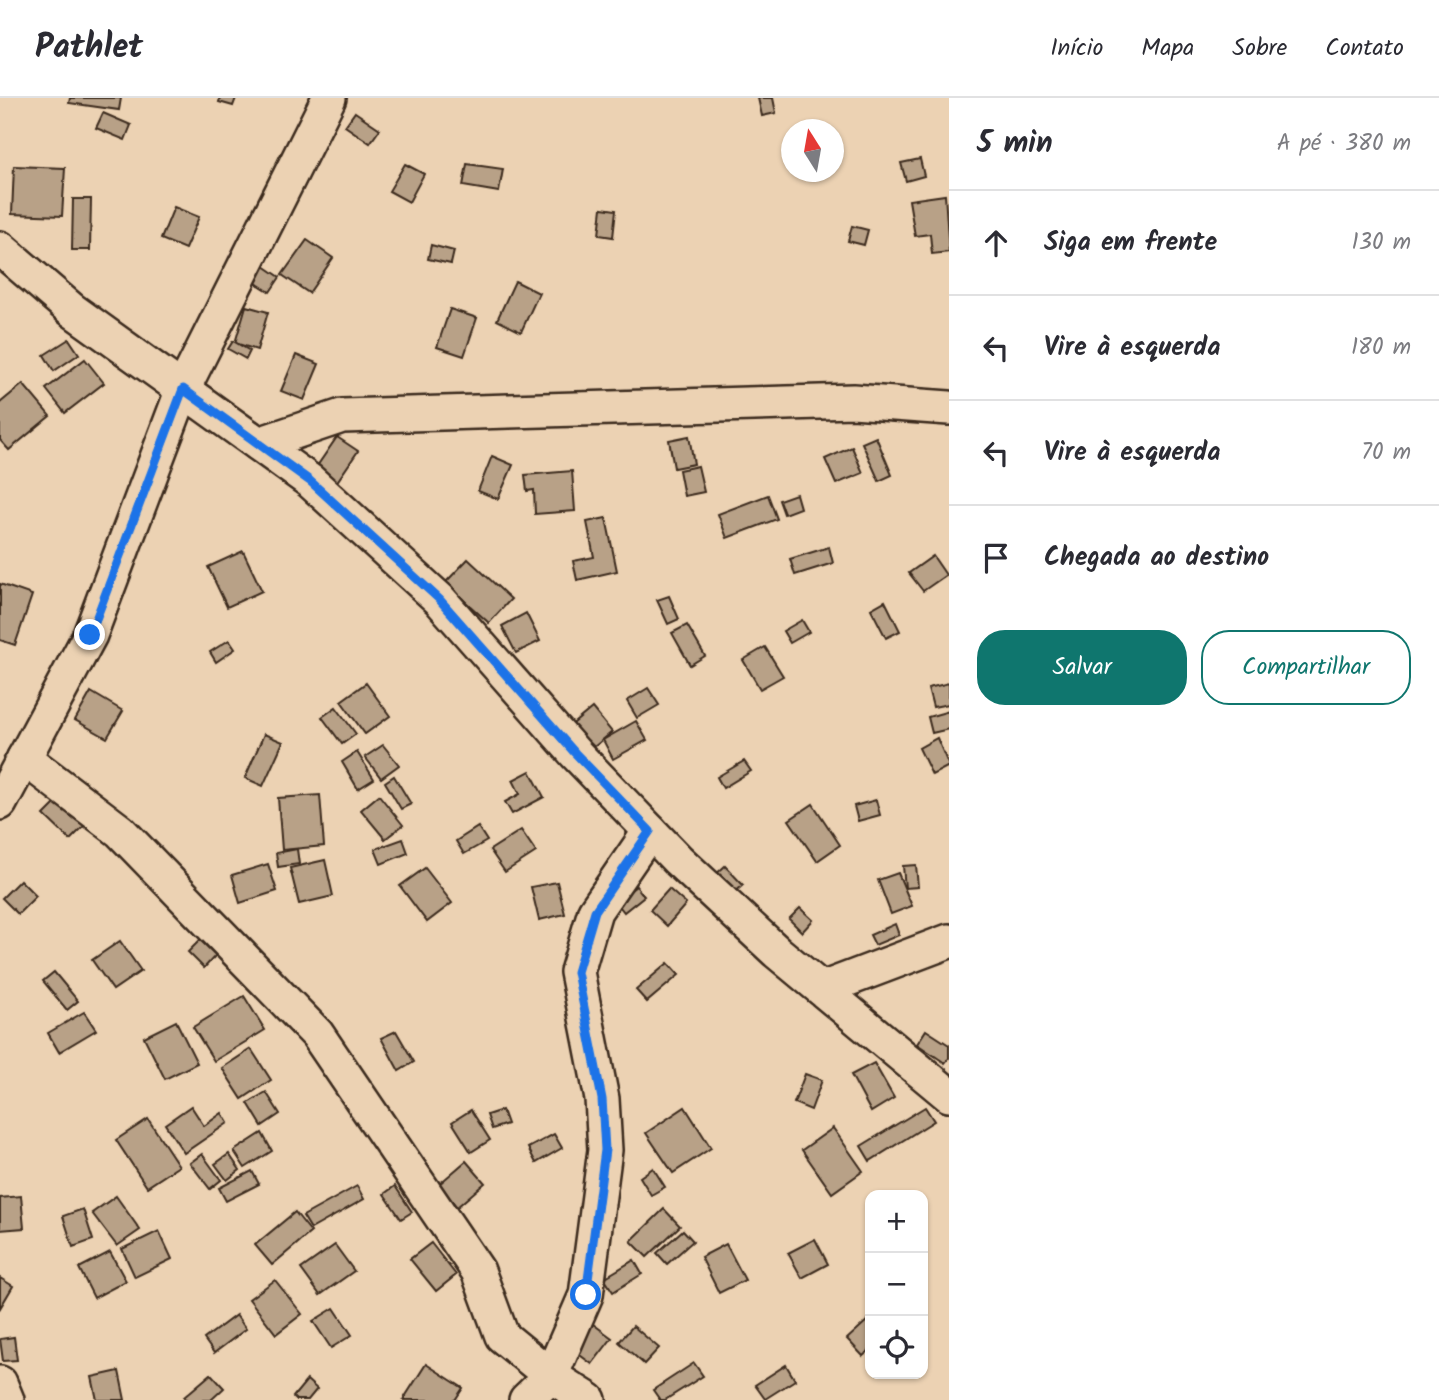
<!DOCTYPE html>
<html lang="pt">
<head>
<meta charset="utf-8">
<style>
  :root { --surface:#fff; --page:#f2f2f3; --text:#2b2b33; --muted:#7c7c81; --line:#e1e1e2; --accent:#0f766e }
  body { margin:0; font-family:Kalam,sans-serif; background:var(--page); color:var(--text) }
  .controls { position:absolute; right:21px; bottom:21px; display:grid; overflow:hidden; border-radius:14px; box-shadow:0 2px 5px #0004 }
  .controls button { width:63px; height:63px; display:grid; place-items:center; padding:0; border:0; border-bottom:2px solid var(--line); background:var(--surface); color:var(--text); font:35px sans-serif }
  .compass { position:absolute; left:781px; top:21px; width:63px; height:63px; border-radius:50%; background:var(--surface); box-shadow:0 2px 5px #0004; rotate:349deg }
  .stop { position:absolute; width:21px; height:21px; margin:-16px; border:5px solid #1a73e8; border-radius:50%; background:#fff }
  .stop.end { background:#1a73e8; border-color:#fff; box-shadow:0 2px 7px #0008 }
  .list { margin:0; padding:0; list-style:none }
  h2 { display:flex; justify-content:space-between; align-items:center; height:91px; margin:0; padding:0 28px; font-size:30px }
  h2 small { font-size:23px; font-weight:400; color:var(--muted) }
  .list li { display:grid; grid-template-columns:46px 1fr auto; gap:21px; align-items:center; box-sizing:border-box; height:105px; padding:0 28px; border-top:2px solid var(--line) }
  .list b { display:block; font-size:26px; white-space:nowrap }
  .list em { font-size:23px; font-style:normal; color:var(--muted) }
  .actions { display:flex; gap:14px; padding:21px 28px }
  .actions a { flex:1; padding:16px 0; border:2px solid var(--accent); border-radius:28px; text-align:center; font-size:24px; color:var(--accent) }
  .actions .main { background:var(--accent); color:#fff }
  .icon { flex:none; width:38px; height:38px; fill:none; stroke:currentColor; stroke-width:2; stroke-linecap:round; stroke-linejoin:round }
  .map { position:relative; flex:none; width:949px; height:1302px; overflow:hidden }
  header { display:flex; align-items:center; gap:42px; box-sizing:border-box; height:98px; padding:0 35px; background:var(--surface); border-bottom:2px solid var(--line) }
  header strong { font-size:33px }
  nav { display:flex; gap:38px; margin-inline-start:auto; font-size:24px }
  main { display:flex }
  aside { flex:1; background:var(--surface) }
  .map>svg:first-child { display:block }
  .building { fill:#b8a187; stroke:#3b2a1e; stroke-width:2 }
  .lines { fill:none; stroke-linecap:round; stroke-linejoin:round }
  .minor-casing { stroke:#3b2a1e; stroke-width:38 }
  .minor { stroke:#ecd2b3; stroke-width:33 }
  .route { stroke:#1a73e8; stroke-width:9 }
</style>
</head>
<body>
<header>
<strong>Pathlet</strong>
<nav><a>Início</a><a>Mapa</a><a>Sobre</a><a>Contato</a></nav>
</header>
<main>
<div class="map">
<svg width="949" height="1302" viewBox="0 0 949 1302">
  <rect width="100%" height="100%" fill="#ecd2b3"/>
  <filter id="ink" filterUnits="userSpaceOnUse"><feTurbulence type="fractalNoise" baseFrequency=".0143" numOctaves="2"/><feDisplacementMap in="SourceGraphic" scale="14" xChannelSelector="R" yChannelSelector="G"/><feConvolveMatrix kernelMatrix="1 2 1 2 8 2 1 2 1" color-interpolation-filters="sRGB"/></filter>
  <g filter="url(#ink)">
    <g class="building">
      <path d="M70,0h51l-2,12 -50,-7z"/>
      <path d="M220,0h16l-3,8 -14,-4z"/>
      <path d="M758,0h15l3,15 -14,3z"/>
      <path d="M355,14l25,17 -10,14 -25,-17z"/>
      <path d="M103,15l28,12 -6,15 -29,-12z"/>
      <path d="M920,61l4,17 -18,5 -5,-18z"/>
      <path d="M405,66l19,10 -15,28 -20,-11z"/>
      <path d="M467,66l36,5 -4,23 -36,-6z"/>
      <path d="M14,68l51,2 -3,48 -50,-2z"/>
      <path d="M945,97l4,57 -17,2 -2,-20 -15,2 -6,-36z"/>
      <path d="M73,101h18l-1,51h-18z"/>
      <path d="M174,109l25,10 -14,32 -24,-10z"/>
      <path d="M602,110l14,2 -3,27 -14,-2z"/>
      <path d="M852,128l16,4 -4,15 -16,-4z"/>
      <path d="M307,142l26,18 -24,35 -27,-18z"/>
      <path d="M431,147l23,6 -3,13 -23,-5z"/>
      <path d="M261,166l19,13 -10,15 -19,-12z"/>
      <path d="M515,183l24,12 -18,39 -24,-12z"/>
      <path d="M246,208l22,6 -11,38 -22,-7z"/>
      <path d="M450,211l27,9 -13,38 -27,-9z"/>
      <path d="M69,241l10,15 -25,17 -10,-16z"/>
      <path d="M233,243l17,10 -4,8 -18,-10z"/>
      <path d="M296,257l23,9 -15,36 -23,-9z"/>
      <path d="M85,261l19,24 -39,30 -19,-24z"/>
      <path d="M23,286l27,32 -41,34 -9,-10v-37z"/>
      <path d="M689,338l5,28 -20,4 -5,-28z"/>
      <path d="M337,339l21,14 -24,35 -21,-14z"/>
      <path d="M876,339l16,38 -13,6 -17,-38z"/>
      <path d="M852,349l11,26 -27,11 -11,-25z"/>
      <path d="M492,358l21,9 -15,34 -20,-8z"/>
      <path d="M698,368l6,26 -20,4 -5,-26z"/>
      <path d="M572,373l3,40 -40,3 -1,-24 -7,1 -2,-16z"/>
      <path d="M796,396l4,14 -16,6 -5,-14z"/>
      <path d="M768,397l9,24 -50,19 -9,-24z"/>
      <path d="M606,420l11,53 -40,9 -4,-19 21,-4 -7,-35z"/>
      <path d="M829,449l4,16 -38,12 -5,-16z"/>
      <path d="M243,453l19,40 -35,16 -19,-40z"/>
      <path d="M933,458l13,19 -23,16 -14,-18z"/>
      <path d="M468,461l43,40 -22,24 -44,-40z"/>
      <path d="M0,486l32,11 -17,50 -15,-5z"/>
      <path d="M669,498l10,23 -11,5 -11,-24z"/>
      <path d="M885,503l15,30 -14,7 -15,-29z"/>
      <path d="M526,515l14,28 -24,12 -14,-27z"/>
      <path d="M802,522l7,12 -19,11 -7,-12z"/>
      <path d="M687,527l18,31 -15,9 -18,-32z"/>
      <path d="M229,542l6,9 -19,13 -6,-10z"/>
      <path d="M765,549l18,29 -23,13 -17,-29z"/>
      <path d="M366,585l24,33 -25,18 -24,-33z"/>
      <path d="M949,585v21l-16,3 -5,-19z"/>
      <path d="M648,590l11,17 -22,13 -10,-17z"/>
      <path d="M91,594l32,19 -16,27 -32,-18z"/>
      <path d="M336,609l20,27 -14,10 -20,-27z"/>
      <path d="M592,610l20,24 -24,20 -20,-24z"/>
      <path d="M949,613v18l-17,4 -4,-16z"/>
      <path d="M636,623l11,19 -34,19 -10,-19z"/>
      <path d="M264,636l19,8 -20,44 -18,-8z"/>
      <path d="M937,640l12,28 -17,9 -13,-27z"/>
      <path d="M383,647l16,20 -18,13 -16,-21z"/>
      <path d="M357,654l17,27 -16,10 -16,-27z"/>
      <path d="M744,663l7,10 -28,17 -6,-11z"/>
      <path d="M530,673l14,26 -32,17 -7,-12 15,-8 -7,-14z"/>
      <path d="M394,678l17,28 -10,5 -16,-27z"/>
      <path d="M320,697l4,51 -42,4 -4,-52z"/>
      <path d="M379,697l24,30 -18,14 -24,-29z"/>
      <path d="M876,702l4,15 -22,6 -4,-15z"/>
      <path d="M58,703l26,25 -14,14 -26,-25z"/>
      <path d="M813,706l27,41 -23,16 -28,-41z"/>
      <path d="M478,729l9,14 -23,13 -8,-13z"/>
      <path d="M521,732l15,22 -31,20 -15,-22z"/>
      <path d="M403,741l5,14 -27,11 -6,-15z"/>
      <path d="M297,751l2,15 -21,3 -2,-14z"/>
      <path d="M325,762l8,36 -34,8 -9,-36z"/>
      <path d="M268,766l9,27 -37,12 -8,-28z"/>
      <path d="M916,767l2,22 -13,1 -2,-22z"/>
      <path d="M725,768l18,19 -11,10 -18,-19z"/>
      <path d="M425,770l27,35 -25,19 -27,-36z"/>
      <path d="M898,775l14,33 -21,8 -13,-34z"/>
      <path d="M20,782l16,16 -18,18 -16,-16z"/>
      <path d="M557,784l8,32 -26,6 -8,-33z"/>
      <path d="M636,788l8,10 -20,16 -8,-10z"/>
      <path d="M669,791l17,15 -19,22 -17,-16z"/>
      <path d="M800,810l13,12 -11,12 -13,-13z"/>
      <path d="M895,826l4,11 -24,10 -5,-10z"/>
      <path d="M200,842l16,15 -12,13 -16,-16z"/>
      <path d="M120,843l21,30 -28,19 -21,-30z"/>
      <path d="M668,865l11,12 -32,27 -11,-12z"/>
      <path d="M54,874l24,29 -11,9 -24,-29z"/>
      <path d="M244,898l21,34 -51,31 -21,-34z"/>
      <path d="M84,914l12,18 -37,22 -11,-19z"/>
      <path d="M176,923l21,42 -32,16 -21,-42z"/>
      <path d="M926,932l23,15v13l-4,5 -28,-19z"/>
      <path d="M396,933l18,31 -15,9 -18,-33z"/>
      <path d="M251,951l20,31 -29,19 -20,-31z"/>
      <path d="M874,965l20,35 -23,14 -20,-37z"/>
      <path d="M805,976l17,6 -11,30 -17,-7z"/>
      <path d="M266,994l14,22 -18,12 -14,-23z"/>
      <path d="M191,1008l13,20 18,-13 6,10 -44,30 -19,-29z"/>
      <path d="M685,1009l26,41 -38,25 -27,-40z"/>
      <path d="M925,1009l9,14 -64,40 -9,-15z"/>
      <path d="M471,1012l19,30 -19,12 -19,-30z"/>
      <path d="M502,1012l5,14 -15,5 -5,-14z"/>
      <path d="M148,1021l31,47 -32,21 -31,-47z"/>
      <path d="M833,1030l30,43 -31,22 -30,-43z"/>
      <path d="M262,1035l10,18 -27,17 -11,-17z"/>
      <path d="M554,1036l8,14 -26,15 -8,-15z"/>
      <path d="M202,1056l19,26 -11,9 -20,-26z"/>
      <path d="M229,1056l11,16 -13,10 -12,-16z"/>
      <path d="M466,1063l19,22 -28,24 -19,-22z"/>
      <path d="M653,1070l12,19 -14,8 -11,-18z"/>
      <path d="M252,1073l7,13 -33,17 -7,-13z"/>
      <path d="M357,1088l7,13 -53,30 -8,-13z"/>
      <path d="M395,1088l17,26 -11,7 -17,-25z"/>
      <path d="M21,1098l3,32 -24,2v-32z"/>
      <path d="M116,1098l24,34 -23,16 -25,-33z"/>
      <path d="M83,1111l10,31 -20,7 -10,-31z"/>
      <path d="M664,1111l16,17 -33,31 -16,-16z"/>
      <path d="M295,1114l16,20 -39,33 -17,-20z"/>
      <path d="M683,1132l10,11 -26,23 -10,-11z"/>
      <path d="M159,1133l13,28 -37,18 -13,-28z"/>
      <path d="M815,1141l13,25 -26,14 -14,-25z"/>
      <path d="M431,1145l25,32 -20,16 -26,-32z"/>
      <path d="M726,1146l19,36 -26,13 -18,-36z"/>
      <path d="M335,1147l19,26 -34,24 -19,-26z"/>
      <path d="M110,1154l16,29 -32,17 -15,-30z"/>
      <path d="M634,1162l8,14 -29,18 -9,-14z"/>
      <path d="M0,1180l13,8 -13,22z"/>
      <path d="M275,1182l27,34 -26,20 -27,-35z"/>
      <path d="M334,1210l18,27 -21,13 -18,-27z"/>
      <path d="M236,1217l10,14 -32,24 -10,-14z"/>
      <path d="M869,1221l1,31 -7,6 -16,-17z"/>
      <path d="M593,1226l19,14 -20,26 -19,-14z"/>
      <path d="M633,1228l26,22 -15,16 -25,-22z"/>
      <path d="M14,1239l3,23 -14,1 -3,-22z"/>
      <path d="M694,1265l9,13 -38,24h-5l-7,-10z"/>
      <path d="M426,1266l37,24 -8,12h-52z"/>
      <path d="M786,1267l9,15 -30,19 -10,-14z"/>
      <path d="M119,1273l6,29h-28l-5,-23z"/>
      <path d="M211,1276l13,14 -13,12h-24l-3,-3z"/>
      <path d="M307,1282l10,9 -9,11h-12l-3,-3z"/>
    </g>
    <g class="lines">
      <defs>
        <g id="minor">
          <path d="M0,150l72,62 238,171 129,118 136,154 103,107 99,92 172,143"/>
          <path d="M259,346l83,-28 511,-15 96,7"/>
          <path d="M24,660l96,73 197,203 161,237 24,65 49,40 38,24"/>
          <path d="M0,705l90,-168 93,-246 146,-291"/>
          <path d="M822,891l127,-48"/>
          <path d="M0,1285l7,17"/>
          <path d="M526,1302l25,-24 35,-81 19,-145 -3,-51 -25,-127 18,-61 55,-80"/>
        </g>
      </defs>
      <use href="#minor" class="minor-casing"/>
      <use href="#minor" class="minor"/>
    </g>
  </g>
  <g class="lines" filter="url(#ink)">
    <path class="route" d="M90,537l93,-246 127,92 129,118 136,154 75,78 -55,80 -18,61 25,127 3,51 -19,145"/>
  </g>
</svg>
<div class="controls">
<button>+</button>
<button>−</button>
<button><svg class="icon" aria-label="locate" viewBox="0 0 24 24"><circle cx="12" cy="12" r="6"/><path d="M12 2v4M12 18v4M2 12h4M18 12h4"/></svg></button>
</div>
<svg class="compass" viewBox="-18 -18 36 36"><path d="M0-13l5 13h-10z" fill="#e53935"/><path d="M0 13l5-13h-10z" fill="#7c7c81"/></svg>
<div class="stop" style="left:586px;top:1197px"></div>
<div class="stop end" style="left:90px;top:537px"></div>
</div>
<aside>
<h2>5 min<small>A pé · 380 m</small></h2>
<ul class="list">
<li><svg class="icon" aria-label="ahead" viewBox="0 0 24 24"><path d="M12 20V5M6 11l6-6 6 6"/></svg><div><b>Siga em frente</b></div><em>130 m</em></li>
<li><svg class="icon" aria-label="left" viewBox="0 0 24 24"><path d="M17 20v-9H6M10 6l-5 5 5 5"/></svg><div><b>Vire à esquerda</b></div><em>180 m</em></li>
<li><svg class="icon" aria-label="left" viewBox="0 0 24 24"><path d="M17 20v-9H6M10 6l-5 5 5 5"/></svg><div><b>Vire à esquerda</b></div><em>70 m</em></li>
<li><svg class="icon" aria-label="arrive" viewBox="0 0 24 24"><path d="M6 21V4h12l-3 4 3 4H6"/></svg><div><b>Chegada ao destino</b></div></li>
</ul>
<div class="actions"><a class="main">Salvar</a><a>Compartilhar</a></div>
</aside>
</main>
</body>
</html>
